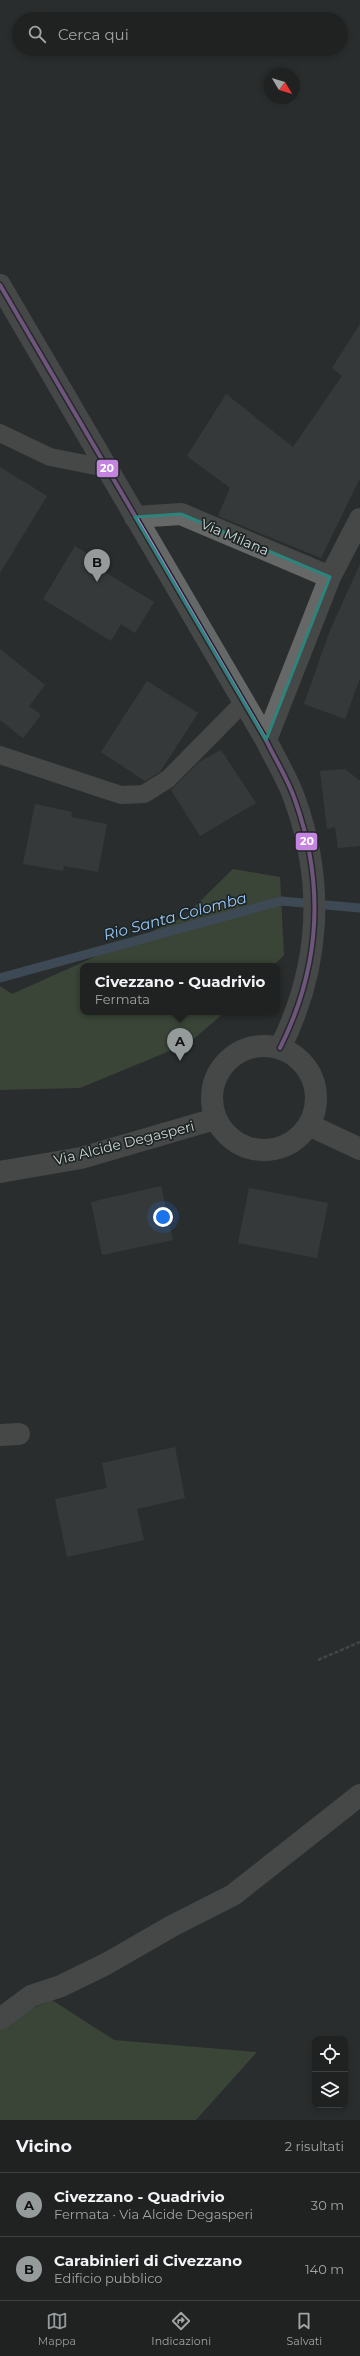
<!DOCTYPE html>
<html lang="it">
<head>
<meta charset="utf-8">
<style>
  :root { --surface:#202222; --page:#2d2f2f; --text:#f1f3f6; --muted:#a2a4a5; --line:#3d3f40; --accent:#959a9a }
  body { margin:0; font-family:Montserrat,sans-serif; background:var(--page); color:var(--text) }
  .controls { position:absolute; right:12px; bottom:12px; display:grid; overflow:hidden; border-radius:8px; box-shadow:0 2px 6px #0003 }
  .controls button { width:36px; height:36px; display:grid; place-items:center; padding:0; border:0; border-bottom:1px solid var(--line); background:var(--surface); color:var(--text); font:20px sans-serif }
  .compass { position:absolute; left:264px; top:68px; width:36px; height:36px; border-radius:50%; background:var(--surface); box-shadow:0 2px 6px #0003; rotate:128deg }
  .you { position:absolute; left:163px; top:1217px; width:14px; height:14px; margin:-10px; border:3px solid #fff; border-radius:50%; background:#1a73e8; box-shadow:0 0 0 6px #1a73e833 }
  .badge { display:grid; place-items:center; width:26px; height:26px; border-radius:50%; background:var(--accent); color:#111; font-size:13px; font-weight:700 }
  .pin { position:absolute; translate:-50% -33px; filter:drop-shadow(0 1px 2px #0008) }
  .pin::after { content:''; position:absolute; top:21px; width:14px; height:12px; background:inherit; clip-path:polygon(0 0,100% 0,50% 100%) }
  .popup { position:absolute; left:80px; top:963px; width:200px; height:52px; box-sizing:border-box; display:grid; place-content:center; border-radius:8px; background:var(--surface); filter:drop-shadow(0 1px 3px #0005); font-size:13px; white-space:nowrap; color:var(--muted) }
  .popup b { font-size:15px; color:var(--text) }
  .popup::after { content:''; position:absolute; left:50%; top:100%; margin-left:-8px; border:8px solid transparent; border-top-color:var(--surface) }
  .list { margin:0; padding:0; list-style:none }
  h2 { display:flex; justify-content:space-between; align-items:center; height:52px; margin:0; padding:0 16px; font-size:17px }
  h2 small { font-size:13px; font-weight:400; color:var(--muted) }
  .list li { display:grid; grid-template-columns:26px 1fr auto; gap:12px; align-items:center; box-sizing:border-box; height:64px; padding:0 16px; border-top:1px solid var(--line) }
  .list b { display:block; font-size:15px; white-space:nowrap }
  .list p { margin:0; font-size:13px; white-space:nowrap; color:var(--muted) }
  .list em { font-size:13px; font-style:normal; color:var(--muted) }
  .icon { flex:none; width:22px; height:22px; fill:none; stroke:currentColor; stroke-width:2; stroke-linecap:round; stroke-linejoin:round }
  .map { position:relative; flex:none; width:360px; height:2120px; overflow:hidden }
  .search { position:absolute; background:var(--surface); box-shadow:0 2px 6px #0003; left:12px; right:12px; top:12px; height:44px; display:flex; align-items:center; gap:10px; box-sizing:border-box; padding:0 14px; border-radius:22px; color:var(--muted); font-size:15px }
  .sheet { height:180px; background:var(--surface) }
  nav { display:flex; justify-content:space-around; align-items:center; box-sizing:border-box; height:56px; border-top:1px solid var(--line); background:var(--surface); font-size:11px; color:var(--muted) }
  nav a { display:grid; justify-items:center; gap:2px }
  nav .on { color:var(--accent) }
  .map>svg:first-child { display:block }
  .forest { fill:#4e6044 }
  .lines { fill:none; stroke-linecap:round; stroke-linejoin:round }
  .stream { stroke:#556d88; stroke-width:9 }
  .building { fill:#454849 }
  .path { stroke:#616464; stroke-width:2.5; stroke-dasharray:4 2; stroke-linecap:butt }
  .service { stroke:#666867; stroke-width:18 }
  .minor { stroke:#666867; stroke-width:22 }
  .tertiary { stroke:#666867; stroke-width:22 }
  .bus-1-casing { stroke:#1e2625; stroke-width:7 }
  .bus-1 { stroke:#c483df; stroke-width:4 }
  .marked { fill:none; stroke:#2c847d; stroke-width:3; stroke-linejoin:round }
  .labels { text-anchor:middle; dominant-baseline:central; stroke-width:3.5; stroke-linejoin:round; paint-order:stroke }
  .street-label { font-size:14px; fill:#cfd4d4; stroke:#1e2625 }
  .water-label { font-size:15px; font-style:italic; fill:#9bc9fb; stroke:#1e2625 }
  .line-badge { stroke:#1e2625; stroke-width:1.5 }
  .badge-label { font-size:11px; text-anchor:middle; font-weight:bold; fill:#fff }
</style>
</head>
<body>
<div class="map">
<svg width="360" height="2120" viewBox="0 0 360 2120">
  <rect width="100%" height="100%" fill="#2a2e2e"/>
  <g class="forest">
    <path d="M233,869l47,8 4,78 -11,11h-190v46h142l-36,31 -109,45 -80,2v-104l12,8 172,-77z"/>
    <path d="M52,2000l62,40 143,12 -61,68h-196v-98z"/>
  </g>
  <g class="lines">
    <path class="stream" d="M0,978l281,-77 79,7"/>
  </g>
  <g class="building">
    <path d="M360,324v154l-39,80 -103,-42 12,-28 -43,-32 39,-62 67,53 49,-71 -10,-8z"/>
    <path d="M0,467l47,29 -47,77z"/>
    <path d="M75,546l26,16 -3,6 56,34 -19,31 -14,-9 -10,17 -68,-42z"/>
    <path d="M360,564v114l-15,41 -41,-15 25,-71z"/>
    <path d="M0,649l45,36 -16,21 12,9 -18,23 -23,-18z"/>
    <path d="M147,681l51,32 -38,59 -15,9 -44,-29z"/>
    <path d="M221,750l35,53 -56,33 -29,-46 28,-28z"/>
    <path d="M345,769l15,12v65l-22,2 -3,-21 -8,2 -7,-58z"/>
    <path d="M35,804l37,8 -1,5 36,7 -9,48 -34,-6 -1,5 -40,-7z"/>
    <path d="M161,1186l12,54 -71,15 -11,-53z"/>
    <path d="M249,1188l79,15 -11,55 -79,-15z"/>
    <path d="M175,1447l10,51 -48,11 7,31 -77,17 -12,-58 52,-11 -5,-25z"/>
  </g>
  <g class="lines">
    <path class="path" d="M318,1660l42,-18"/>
    <g class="service">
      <path d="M0,433l50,24 56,11"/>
      <path d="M0,755l121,40 23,-1 24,-15 76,-77"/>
    </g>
    <g class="minor">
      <path d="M135,517l46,-3 149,63"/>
      <path d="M266,740l64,-163 30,-58"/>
      <path d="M0,1435l19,-1"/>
      <path d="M0,2019l31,-23 30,-10 45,-22 66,-38 61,-31 127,-100"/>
    </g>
    <g class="tertiary">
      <path d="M0,285l266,455c9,19 22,39 29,60 30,84 25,168 -15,248"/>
      <circle cx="264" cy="1098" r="52"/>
      <path d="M309,1125l51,24"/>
      <path d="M0,1172l81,-14 134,-39"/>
    </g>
    <defs>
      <path id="bus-1" d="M0,285l266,455c9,19 22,39 29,60 30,84 25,168 -15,248"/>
    </defs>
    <use href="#bus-1" class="bus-1-casing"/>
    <use href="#bus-1" class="bus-1"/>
  </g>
  <path d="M0 0H360V2120H0ZM181,514l149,63 -64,163 -131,-223z" fill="#2a2e2e" fill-opacity=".55" fill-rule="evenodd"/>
  <path class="marked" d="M181,514l149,63 -64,163 -131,-223z"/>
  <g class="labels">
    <g class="street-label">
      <text transform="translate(235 537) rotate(23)">Via Milana</text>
      <text transform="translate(124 1143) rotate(-14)">Via Alcide Degasperi</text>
    </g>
    <g class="water-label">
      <text transform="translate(175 916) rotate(-15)">Rio Santa Colomba</text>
    </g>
  </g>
  <g class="line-badge">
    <rect x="96" y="459" width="23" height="19" rx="4" fill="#c483df"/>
    <rect x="295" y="832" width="23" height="19" rx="4" fill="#c483df"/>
  </g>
  <g class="badge-label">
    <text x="107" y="472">20</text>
    <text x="307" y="845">20</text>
  </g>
</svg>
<div class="controls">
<button><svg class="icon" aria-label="locate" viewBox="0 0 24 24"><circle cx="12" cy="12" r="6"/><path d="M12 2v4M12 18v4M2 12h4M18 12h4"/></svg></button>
<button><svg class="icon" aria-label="layers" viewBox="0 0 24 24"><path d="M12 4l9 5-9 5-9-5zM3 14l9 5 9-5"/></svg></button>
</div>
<svg class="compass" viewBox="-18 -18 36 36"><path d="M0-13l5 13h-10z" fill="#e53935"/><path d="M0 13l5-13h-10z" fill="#a2a4a5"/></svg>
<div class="you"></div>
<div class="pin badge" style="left:180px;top:1061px">A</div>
<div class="popup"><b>Civezzano - Quadrivio</b>Fermata</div>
<div class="pin badge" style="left:97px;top:582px">B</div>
<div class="search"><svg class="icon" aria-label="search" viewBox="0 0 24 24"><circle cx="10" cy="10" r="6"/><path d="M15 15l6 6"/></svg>Cerca qui</div>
</div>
<section class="sheet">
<h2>Vicino<small>2 risultati</small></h2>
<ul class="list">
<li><span class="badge">A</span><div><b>Civezzano - Quadrivio</b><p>Fermata · Via Alcide Degasperi</p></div><em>30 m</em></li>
<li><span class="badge">B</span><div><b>Carabinieri di Civezzano</b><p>Edificio pubblico</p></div><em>140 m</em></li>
</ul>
</section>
<nav>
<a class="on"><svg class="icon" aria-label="map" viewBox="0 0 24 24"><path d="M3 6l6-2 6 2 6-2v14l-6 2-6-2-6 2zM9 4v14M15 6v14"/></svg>Mappa</a>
<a><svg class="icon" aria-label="directions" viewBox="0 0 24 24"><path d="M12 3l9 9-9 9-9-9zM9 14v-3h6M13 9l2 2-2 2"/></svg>Indicazioni</a>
<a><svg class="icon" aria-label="saved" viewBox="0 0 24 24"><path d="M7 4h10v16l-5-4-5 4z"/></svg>Salvati</a>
</nav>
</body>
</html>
